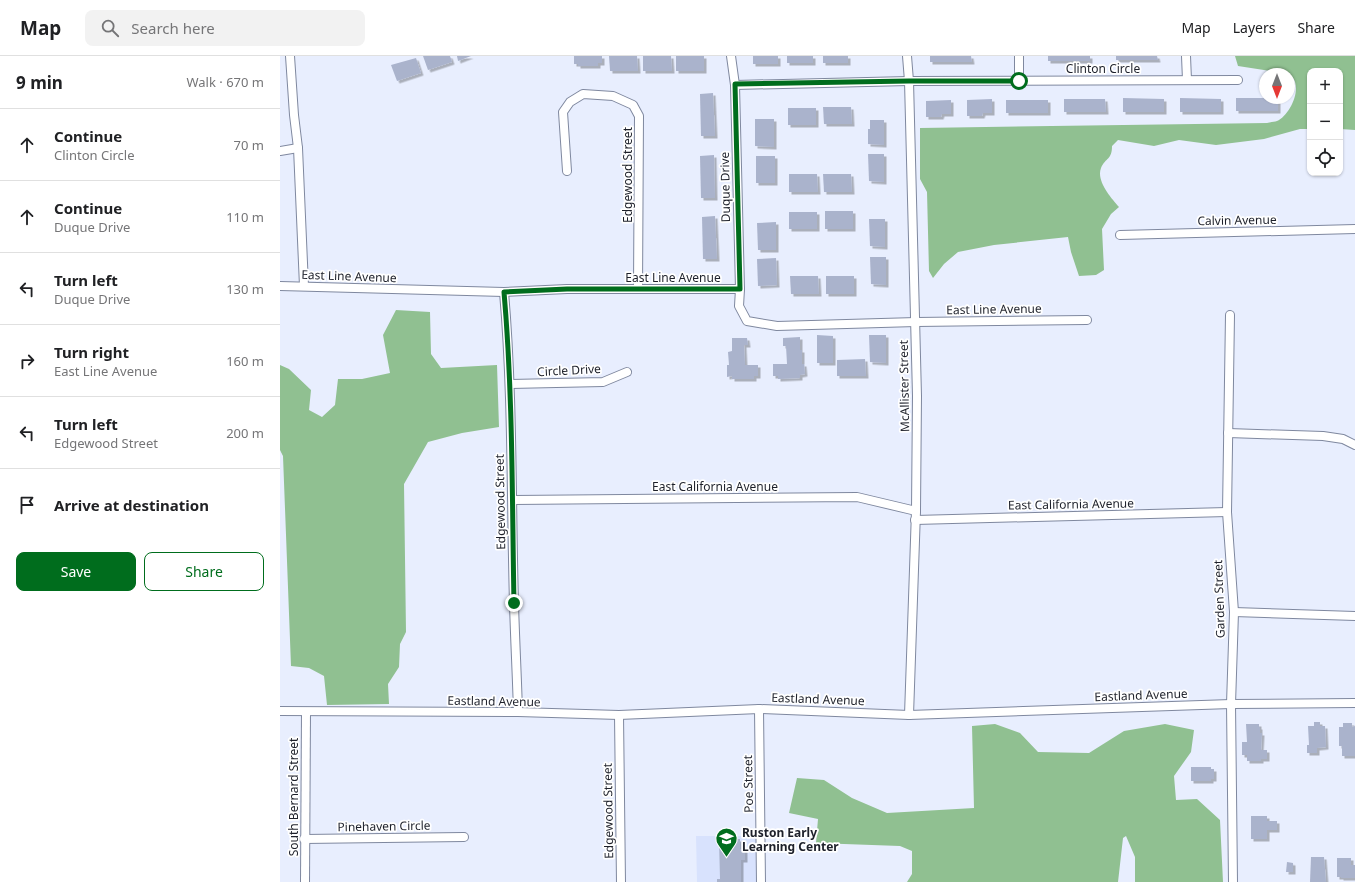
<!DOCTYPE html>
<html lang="en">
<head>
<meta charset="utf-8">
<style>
  :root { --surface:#fff; --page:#f2f2f2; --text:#202124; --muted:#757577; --line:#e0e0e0; --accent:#006d1d }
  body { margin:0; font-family:"Noto Sans",sans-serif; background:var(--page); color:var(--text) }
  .controls { position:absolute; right:12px; top:12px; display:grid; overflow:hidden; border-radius:8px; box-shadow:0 1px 3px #0004 }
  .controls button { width:36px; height:36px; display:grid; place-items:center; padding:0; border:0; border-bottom:1px solid var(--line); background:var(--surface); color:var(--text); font:20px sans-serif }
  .compass { position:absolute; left:979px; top:12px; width:36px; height:36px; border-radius:50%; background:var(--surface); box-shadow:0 1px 3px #0004; rotate:180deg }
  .stop { position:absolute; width:12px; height:12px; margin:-9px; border:3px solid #006d1d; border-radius:50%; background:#fff }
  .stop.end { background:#006d1d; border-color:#fff; box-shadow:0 1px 4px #0008 }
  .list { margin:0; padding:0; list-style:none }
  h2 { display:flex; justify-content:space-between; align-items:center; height:52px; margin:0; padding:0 16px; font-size:17px }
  h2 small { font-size:13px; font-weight:400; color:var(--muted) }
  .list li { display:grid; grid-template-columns:26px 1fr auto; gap:12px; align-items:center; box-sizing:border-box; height:72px; padding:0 16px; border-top:1px solid var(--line) }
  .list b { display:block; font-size:15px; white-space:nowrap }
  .list p { margin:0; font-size:13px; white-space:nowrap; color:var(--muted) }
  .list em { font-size:13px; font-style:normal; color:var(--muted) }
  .actions { display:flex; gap:8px; padding:12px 16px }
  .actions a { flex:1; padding:9px 0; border:1px solid var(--accent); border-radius:8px; text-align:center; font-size:14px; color:var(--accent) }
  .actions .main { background:var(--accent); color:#fff }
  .icon { flex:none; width:22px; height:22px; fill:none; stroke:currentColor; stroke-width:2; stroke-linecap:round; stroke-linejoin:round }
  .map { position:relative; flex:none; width:1075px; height:826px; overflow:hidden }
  header { display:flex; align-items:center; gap:24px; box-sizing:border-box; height:56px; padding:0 20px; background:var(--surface); border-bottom:1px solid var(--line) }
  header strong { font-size:19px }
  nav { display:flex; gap:22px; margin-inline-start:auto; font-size:14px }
  .search { width:280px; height:36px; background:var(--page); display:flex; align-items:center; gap:10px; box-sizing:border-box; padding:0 14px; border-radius:8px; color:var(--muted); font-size:15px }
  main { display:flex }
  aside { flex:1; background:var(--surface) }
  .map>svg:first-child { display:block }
  .built { fill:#d8e2fd }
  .forest { fill:#90c091 }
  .building { fill:#aab3cc; filter:url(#shadow) }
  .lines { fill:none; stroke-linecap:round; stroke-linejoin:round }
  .street-casing { stroke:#7f889f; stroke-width:10 }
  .street { stroke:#fff; stroke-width:8 }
  .route { stroke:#006d1d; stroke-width:5 }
  .labels { text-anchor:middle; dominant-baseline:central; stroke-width:3.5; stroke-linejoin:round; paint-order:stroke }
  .street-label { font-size:12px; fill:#1d202a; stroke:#fff }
  .poi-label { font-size:12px; font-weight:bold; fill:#1d202a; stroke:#fff; text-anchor:start }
</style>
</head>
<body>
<header>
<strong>Map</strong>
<div class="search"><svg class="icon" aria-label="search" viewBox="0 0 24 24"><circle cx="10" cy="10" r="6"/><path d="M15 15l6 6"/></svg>Search here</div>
<nav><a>Map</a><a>Layers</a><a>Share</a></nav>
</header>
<main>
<aside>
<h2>9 min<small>Walk · 670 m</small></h2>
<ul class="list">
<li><svg class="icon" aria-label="ahead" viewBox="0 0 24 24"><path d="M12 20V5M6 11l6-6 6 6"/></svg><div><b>Continue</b><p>Clinton Circle</p></div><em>70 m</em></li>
<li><svg class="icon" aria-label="ahead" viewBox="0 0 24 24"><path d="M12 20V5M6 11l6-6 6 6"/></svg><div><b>Continue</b><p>Duque Drive</p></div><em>110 m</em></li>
<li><svg class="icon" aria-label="left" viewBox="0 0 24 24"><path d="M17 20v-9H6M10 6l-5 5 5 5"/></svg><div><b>Turn left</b><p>Duque Drive</p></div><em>130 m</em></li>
<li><svg class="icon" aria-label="right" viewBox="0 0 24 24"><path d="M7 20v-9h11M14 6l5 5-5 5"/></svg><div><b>Turn right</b><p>East Line Avenue</p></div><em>160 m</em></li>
<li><svg class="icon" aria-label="left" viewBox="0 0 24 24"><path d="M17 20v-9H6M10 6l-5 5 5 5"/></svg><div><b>Turn left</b><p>Edgewood Street</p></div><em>200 m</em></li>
<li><svg class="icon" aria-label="arrive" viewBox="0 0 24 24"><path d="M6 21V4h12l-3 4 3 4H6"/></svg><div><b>Arrive at destination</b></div></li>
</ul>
<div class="actions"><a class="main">Save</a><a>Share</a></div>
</aside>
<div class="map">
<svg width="1075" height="826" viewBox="0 0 1075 826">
  <defs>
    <filter id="shadow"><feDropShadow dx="2.5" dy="2.5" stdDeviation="0" flood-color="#0004"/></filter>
  </defs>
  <rect width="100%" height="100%" fill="#e8eefe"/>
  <path class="built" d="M416,780h60v46h-59z"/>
  <g class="forest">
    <path d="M955,0h120v74l-15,-1v-58h-30v58h-10l-36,10 -48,6 -37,-5 -25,6 -36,-6 -6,6c0,14 -6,11 -11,22 -5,13 10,30 18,39l-8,7 -9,15 2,41 -8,5 -17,1 -8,-24 -3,-15 -74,8 -36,7 -14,12 -11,14 -4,-7 -2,-79 -7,-13v-51l347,-5c3,-1 7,-1 10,-2 12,-5 25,-31 16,-43 -1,-2 -3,-2 -4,-4l-51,-8z"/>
    <path d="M116,254l34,2 1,42 10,14 56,-3 2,62 -37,6 -34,9 -24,42 2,148 -6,12 -1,23 -11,17 1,20 -62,1 -3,-29 -15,-8 -18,-2 -8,-210 -3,-6v-85l9,4 22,21 -2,20 13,7 13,-12 3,-26h24l28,-6 -7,-38z"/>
    <path d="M715,668l25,9 18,19 51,1 35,-22 41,-7 29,6 -3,22 -17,24 2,24 21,-1 23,21 3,62h-88v-25l-9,-21 -3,2 -5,44h-211l5,-8v-23l-12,-5 -84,-3 2,-24 -29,-6 8,-35 27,2 28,18 35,15 87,-5 -2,-82z"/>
  </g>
  <g class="building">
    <path d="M143,0h27l2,6 -24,8z"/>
    <path d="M177,0h14l-13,5z"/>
    <path d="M294,0h28v7h-4v3h-20v-2h-4z"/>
    <path d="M329,0h28l1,15h-28z"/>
    <path d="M363,0h28l1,15h-29z"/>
    <rect x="396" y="0" width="28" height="15"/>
    <rect x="473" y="0" width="25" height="8"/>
    <rect x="507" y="0" width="26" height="7"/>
    <rect x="543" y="0" width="25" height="7"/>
    <path d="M650,0h41l1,6h-42z"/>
    <rect x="768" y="0" width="42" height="5"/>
    <path d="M836,0h41l1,4h-42z"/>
    <path d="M136,2l5,15 -24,8 -6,-16z"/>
    <path d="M433,37l2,43h-14l-1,-42z"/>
    <path d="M843,42l41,1v13h-41z"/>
    <path d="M900,42l41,1v13h-41z"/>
    <rect x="956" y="42" width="42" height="13"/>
    <path d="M712,43v14h-9l-1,3h-15v-16z"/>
    <path d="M784,43h41l1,13h-42z"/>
    <path d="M671,44v14h-9l-1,3h-15v-16z"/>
    <rect x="726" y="44" width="42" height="13"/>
    <path d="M543,51h28l1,17h-28z"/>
    <rect x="508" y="52" width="28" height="17"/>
    <path d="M475,63h19v28l-19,-1z"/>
    <path d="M590,64h14v25l-16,-1v-15h2z"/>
    <path d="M588,98h16v28l-15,-1z"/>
    <path d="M434,99l1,43h-14l-1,-42z"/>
    <rect x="476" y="100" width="19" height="27"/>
    <path d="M509,118h28l1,18h-29z"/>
    <path d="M543,118h28l1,18h-28z"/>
    <rect x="545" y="155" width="28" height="18"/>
    <rect x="509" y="156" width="28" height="17"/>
    <path d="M435,160l2,43h-14l-1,-42z"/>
    <path d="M589,163h16v28l-15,-1z"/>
    <path d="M496,166v28h-18l-1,-27z"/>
    <path d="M590,201h16v28l-15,-1z"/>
    <path d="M496,202l1,27 -19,1 -1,-27z"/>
    <path d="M510,220h28l1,18h-28z"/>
    <rect x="546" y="220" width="28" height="18"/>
    <path d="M537,279l16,1v27h-16z"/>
    <path d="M589,279h17v28l-16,-1z"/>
    <path d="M520,281v13h2v14h2l1,10 -5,1v3l-22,1v-3h-5v-12h14l-1,-18h-3v-8z"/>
    <path d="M452,282h15l1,7h-4l1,20h13v11h-4v3h-22v-3l-5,1v-12h2l-1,-13 4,-1z"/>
    <path d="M585,303l1,17h-29v-16z"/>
    <path d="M1034,666h6v4h5l1,21 -9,1v5h-10v-8h2l-1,-19h6z"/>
    <path d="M1063,667h9v4l3,-1v30h-13v-10h-3v-19h4z"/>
    <path d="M966,668h13v3h1v6h2l-1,17h6v9h-6v2h-14v-6h-5v-13h5z"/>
    <path d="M911,711h20v2h3v10h-3v2h-20z"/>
    <path d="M971,760h16v5h10v9h-10v9h-16z"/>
    <path d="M460,783v10h5v11h-4v22h-24v-3h3l-1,-39z"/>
    <path d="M1031,801h13l2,25h-16z"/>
    <path d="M1057,802h14v7h4v13h-14v-1h-4z"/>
    <path d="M1007,806l6,1v9h-7z"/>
  </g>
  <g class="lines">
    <defs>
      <g id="street">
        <path d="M10,0l4,59 4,33 6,138"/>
        <path d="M451,0l4,29 5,204 -1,17 8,15 30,5 139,-4 171,-2"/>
        <path d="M627,0l2,25 8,315 -1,115 -7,204"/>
        <path d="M739,0v25"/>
        <path d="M906,0l1,24"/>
        <path d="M455,29l174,-4 329,-1"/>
        <path d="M0,95l18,-3"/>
        <path d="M287,115l-4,-59 7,-10 13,-8 30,2 20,9 6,11 -1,173"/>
        <path d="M840,179l235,-6"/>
        <path d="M0,230l224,6 63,-3h173"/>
        <path d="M224,236c9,104 7,207 10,311 1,37 3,73 4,109"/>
        <path d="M950,259l-3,197 7,100 -3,92 2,178"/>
        <path d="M230,328l93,-2 24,-10"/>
        <path d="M948,377l95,3 20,3 12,6"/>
        <path d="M233,444l344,-3 59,14"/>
        <path d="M635,464l312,-8"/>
        <path d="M954,556l121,4"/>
        <path d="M479,653l2,173"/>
        <path d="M0,655l238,1 101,3 140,-6 150,6 322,-11 124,-1"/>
        <path d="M339,659l2,167"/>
        <path d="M24,783l160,-2"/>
        <path d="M25,826l1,-170"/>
      </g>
    </defs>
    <use href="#street" class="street-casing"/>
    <use href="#street" class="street"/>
  </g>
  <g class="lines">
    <path class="route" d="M234,547c-2,-104 -1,-207 -10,-311l63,-3h173l-5,-205 174,-3h110"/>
  </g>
  <defs>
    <symbol id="school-pin" viewBox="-11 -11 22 30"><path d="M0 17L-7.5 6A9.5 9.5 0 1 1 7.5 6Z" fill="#006d1d" stroke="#fff"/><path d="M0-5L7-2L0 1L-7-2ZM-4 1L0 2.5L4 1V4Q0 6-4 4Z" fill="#fff"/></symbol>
  </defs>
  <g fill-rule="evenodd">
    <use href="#school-pin" x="434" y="770" width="25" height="34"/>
  </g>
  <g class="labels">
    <g class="street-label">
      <text x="823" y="12">Clinton Circle</text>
      <text transform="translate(347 119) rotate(-90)">Edgewood Street</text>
      <text transform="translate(445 131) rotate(-91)">Duque Drive</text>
      <text transform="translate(957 164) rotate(-1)">Calvin Avenue</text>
      <text transform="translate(69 220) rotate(2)">East Line Avenue</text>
      <text x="393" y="221">East Line Avenue</text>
      <text transform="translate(714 253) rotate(-1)">East Line Avenue</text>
      <text transform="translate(289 314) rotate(-3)">Circle Drive</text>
      <text transform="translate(624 330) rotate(-91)">McAllister Street</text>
      <text x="435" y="430">East California Avenue</text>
      <text transform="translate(220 446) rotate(-91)">Edgewood Street</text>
      <text transform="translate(791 448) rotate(-1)">East California Avenue</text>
      <text transform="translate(939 543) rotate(-92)">Garden Street</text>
      <text transform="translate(861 639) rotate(-2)">Eastland Avenue</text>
      <text transform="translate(538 643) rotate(2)">Eastland Avenue</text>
      <text transform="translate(214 645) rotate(1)">Eastland Avenue</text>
      <text transform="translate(468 728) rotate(-91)">Poe Street</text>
      <text transform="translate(13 741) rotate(-90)">South Bernard Street</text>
      <text transform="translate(328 755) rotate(-91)">Edgewood Street</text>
      <text transform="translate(104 770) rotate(-1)">Pinehaven Circle</text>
    </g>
    <g class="poi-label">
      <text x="462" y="776">Ruston Early<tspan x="462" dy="14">Learning Center</tspan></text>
    </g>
  </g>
</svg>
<div class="controls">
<button>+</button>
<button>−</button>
<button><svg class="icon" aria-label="locate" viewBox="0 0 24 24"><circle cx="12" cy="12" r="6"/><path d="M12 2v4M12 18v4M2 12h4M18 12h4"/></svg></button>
</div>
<svg class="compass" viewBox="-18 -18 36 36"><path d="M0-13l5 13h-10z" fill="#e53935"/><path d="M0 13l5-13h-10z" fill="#757577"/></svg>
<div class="stop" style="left:739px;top:25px"></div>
<div class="stop end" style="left:234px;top:547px"></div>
</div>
</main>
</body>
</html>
